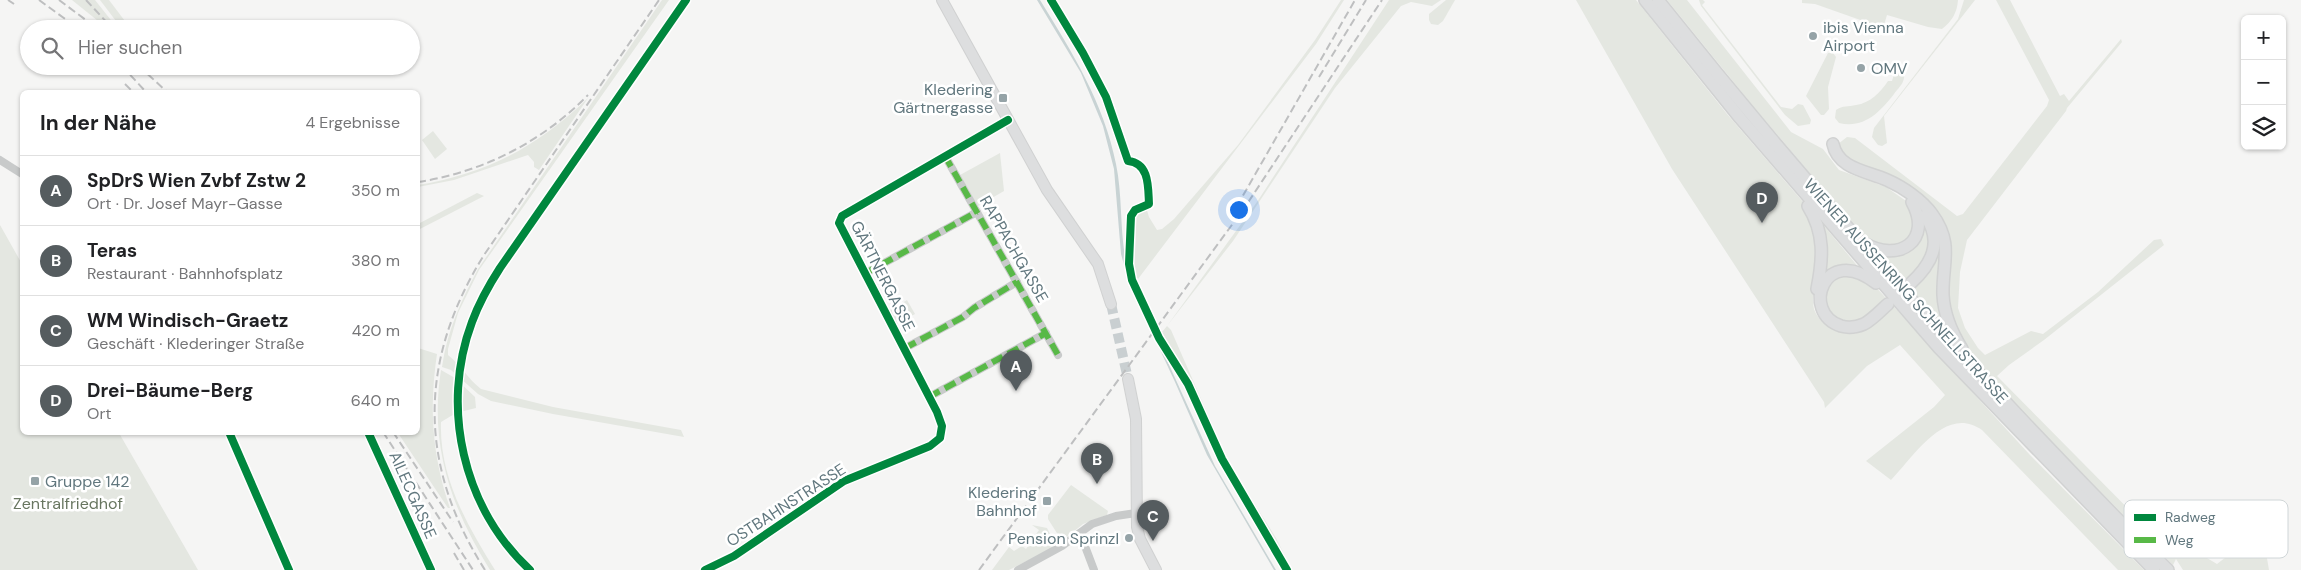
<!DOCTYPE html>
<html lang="de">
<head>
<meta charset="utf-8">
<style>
  :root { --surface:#fff; --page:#f2f2f2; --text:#202124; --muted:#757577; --line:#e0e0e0; --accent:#555c5f }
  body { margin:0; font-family:"DM Sans",sans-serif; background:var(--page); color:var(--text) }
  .controls { position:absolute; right:15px; top:15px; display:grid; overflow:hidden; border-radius:8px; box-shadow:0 1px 4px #0004 }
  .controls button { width:45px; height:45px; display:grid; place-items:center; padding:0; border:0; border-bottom:1px solid var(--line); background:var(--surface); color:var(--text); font:25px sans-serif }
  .you { position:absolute; left:1238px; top:209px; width:18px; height:18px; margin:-12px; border:4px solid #fff; border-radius:50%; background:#1a73e8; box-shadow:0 0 0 8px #1a73e833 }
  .badge { display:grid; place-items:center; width:32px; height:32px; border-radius:50%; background:var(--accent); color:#fff; font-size:16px; font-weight:700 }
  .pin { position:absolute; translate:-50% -41px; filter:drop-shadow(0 1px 2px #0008) }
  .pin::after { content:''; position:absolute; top:26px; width:18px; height:15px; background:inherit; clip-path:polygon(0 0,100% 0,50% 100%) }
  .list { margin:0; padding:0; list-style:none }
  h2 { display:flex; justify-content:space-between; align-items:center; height:65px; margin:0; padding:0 20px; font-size:21px }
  h2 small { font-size:16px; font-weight:400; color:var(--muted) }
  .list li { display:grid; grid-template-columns:32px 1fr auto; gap:15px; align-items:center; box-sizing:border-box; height:70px; padding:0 20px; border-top:1px solid var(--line) }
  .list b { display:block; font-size:19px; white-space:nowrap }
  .list p { margin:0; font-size:16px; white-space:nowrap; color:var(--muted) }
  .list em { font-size:16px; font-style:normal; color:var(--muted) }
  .icon { flex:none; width:28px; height:28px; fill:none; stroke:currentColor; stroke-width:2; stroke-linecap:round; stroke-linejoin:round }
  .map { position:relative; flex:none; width:2301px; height:570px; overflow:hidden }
  .search { position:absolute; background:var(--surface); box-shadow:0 1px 4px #0004; left:20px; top:20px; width:400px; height:55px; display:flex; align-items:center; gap:12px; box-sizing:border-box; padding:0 18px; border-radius:28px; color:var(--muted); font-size:19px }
  .panel { position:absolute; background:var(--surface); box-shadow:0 1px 4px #0004; left:20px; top:90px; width:400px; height:345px; border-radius:8px }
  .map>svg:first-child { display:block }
  .green { fill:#e4e7e1 }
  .water { fill:#c8d3d4 }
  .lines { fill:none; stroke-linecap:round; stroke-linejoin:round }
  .major-tunnel { stroke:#c9cfd1; stroke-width:10; stroke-dasharray:10 5; stroke-linecap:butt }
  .major-casing { stroke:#d0d1d1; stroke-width:12 }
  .highway-casing { stroke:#d1d2d2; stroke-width:14 }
  .minor { stroke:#c8caca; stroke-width:8 }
  .major { stroke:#dddedf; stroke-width:10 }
  .highway { stroke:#dddedf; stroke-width:11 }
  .rail { stroke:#bebfc0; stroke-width:2; stroke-dasharray:8 4; stroke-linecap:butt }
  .quiet { stroke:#58b947; stroke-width:6; stroke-dasharray:12 6; stroke-linecap:butt }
  .cycleway-casing { stroke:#fff; stroke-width:11 }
  .cycleway { stroke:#00873e; stroke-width:8 }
  .poi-dot { fill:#95a3a7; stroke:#fff; stroke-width:2 }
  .labels { text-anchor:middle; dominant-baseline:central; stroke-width:5; stroke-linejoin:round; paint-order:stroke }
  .poi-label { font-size:16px; fill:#61777e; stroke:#fff; text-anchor:start }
  .street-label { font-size:16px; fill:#61777e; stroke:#fff }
  .park-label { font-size:16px; fill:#687660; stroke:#fff }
  .key { fill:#fff; stroke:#d0d6d8; stroke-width:1 }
  .key-label { font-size:14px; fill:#61777e }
</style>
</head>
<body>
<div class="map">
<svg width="2301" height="570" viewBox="0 0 2301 570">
  <rect width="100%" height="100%" fill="#f5f5f4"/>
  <g class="green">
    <path d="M72,0h23l23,29h-10z"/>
    <path d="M100,0h9l22,29h-9z"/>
    <path d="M662,0h7l-190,270 -21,43 -10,36v6c13,10 20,24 33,34l72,18 128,23 3,7 -131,-23 -62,-13 -13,-7 -27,-24 -9,-3c5,-35 19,-67 36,-98z"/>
    <path d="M1341,0h3l-28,44 -178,235 -6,-7 -1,-12 4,-48 11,-5 3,10 8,13 5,-1 12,-10 64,-74 77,-105z"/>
    <path d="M1389,0h52l-9,6 -21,-4 -10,4 -66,82 -102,153 -66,85 4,4 58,133 47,75 16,32h-9l-67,-115 -36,-80 2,-5 -20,-38 5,-6 90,-124z"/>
    <path d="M1446,0h9l-12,21 -5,4 -7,-1 -2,-4v-6z"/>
    <path d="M1576,0h60l91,114 77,89c9,17 16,48 14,67 -1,13 -7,26 -4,39 7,19 32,31 51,21 10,-5 18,-14 27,-21l-6,-7 -35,24 -26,-15 2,-28 18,-10 28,11 157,171 114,115h-26l-136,-140c-36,-26 -68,26 -91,50l-25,-19 68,-54 11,-12 -45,-50 -33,21 -42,42 -1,-6 -152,-233z"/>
    <path d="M1667,0h20l104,132 32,17 16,21 47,17 23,16 7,26 -16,18 -31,-4 -116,-137z"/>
    <path d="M1699,0h4l2,2 -3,3 79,102 11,2 6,-5 5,1 8,15 -1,4 -12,2 -13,-11 -84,-109z"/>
    <path d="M1802,0h156c-1,13 -6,21 -16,29l-14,-2 -41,-12 -4,13 -68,-24 -13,-1z"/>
    <path d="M1964,0h11l-91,116 3,27 -5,3 -4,-1 -6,-8 2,-9 84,-109z"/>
    <path d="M1996,0h14l50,96 4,-2 5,7 52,-62 1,3 -55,66 -1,3 -99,129 -7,32 -2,36 7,20 13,20 7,7 46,-24 12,3 55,-42 56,-52 7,-1 3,6 -120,95 -35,25 -12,11 168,170 9,6 28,3 15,9 39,-30 7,1 6,35h-86l-7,-11 -3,6 -102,-103 -101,-106 -10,-14 -11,-27 -1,-51 -29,-66 -77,-39 -4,-15 9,-7 8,1 102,78 6,-2 84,-108 2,-6z"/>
    <path d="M1828,53h5l3,4 -8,30 1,22 -5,6h-3l-15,-19z"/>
    <path d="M1898,68l5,2c4,11 -3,16 -9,24 -14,18 -30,35 -55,29l-4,-5 1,-8c7,-5 12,-3 20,-5 14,-2 24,-12 32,-24h4l2,-7z"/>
    <path d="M588,98l-49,72 -5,-3v-5l-6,-7 -74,25 -36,7v-2c70,-12 119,-38 170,-87z"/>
    <path d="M433,131l14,18 -12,10 -13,-19z"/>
    <path d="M1000,153l4,38 -26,15 -18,-31z"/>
    <path d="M477,193l7,3 -66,34v-6z"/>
    <path d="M1920,213l13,35 -24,35 5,6c16,-14 25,-26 26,-48l9,92 -70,-79 29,-4z"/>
    <path d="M1820,221l40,48 -38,10z"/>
    <path d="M0,225l22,39v168l97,1 79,137h-198z"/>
    <path d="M907,300l8,14 -18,10 -8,-13z"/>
    <path d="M418,348l19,6c-8,54 -5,102 13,154h-2l-50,-75 20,-1z"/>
    <path d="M441,370l14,8 20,19 1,11 -20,5 -15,9c-2,55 26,103 54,148h-5c-39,-63 -61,-124 -49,-200z"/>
    <path d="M1071,485l37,26 -1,4 -24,9 -21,17 -14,-22v-4z"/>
    <path d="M1032,525l15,3 8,16 -1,3 -45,23h-17l17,-23 5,4 8,-5 4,3 13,-19z"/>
  </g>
  <path class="water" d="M1037,0h3c32,52 64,103 76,164 8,38 2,80 15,117l84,185 61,104h-2l-67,-115 -32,-73 -46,-99 -8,-29 -7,-85 -11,-43 -22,-53z"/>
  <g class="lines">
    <path class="major-tunnel" d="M1111,304l17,75"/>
    <defs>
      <g id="major">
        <path d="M942,0l105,190 51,74 13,40"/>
        <path d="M1128,379l8,40 1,108 3,12 16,31"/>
      </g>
      <g id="highway">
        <path d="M1645,0l95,118 199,230 215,222"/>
        <path d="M1658,0c159,200 329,389 510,570"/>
        <path d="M1833,144c5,25 34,27 54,36 16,7 35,20 45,34 22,30 10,49 11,81 1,19 9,38 19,54"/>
        <path d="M1808,206c17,27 15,53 9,83"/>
        <path d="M1864,243c35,21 69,-3 48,-41"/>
        <path d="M1876,283c-52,-41 -76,30 -35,43 7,2 16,1 23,-2 9,-5 16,-13 24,-20"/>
        <path d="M1910,284c21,-19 34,-42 15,-68"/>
      </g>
    </defs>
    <use href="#major" class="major-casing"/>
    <use href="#highway" class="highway-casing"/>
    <g class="minor">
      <path d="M945,156l113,199"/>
      <path d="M0,160l22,14"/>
      <path d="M866,273l111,-61"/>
      <path d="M905,348l58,-31 11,-9 43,-26"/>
      <path d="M929,397l117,-64"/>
      <path d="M229,432l60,138"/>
      <path d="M1080,533l14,37"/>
      <path d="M530,570c-67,-62 -90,-163 -58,-248 7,-19 17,-37 28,-54l186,-268"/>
      <path d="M705,570l29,-14 110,-75 86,-35 10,-8 2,-12 -5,-14 -98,-189 3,-7 166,-96"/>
      <path d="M1018,570l44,-24 30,-22 24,-8 20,-3"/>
    </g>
    <use href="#major" class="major"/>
    <use href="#highway" class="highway"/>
    <g class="rail">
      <path d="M8,0l6,4"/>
      <path d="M39,0l40,29"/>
      <path d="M59,0l39,29"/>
      <path d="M86,0l27,29"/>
      <path d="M122,66l24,26"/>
      <path d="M139,66l28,26"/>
      <path d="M1319,77l47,-77"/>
      <path d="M125,84l8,8"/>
      <path d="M418,182c65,-10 124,-40 170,-87"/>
      <path d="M1237,206l118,-206"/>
      <path d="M383,432l90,138"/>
      <path d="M393,432l60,90"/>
      <path d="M454,553l10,17"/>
      <path d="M485,570c-67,-105 -67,-209 -1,-315l175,-255"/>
      <path d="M979,570l266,-363 137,-207"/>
    </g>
    <g class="quiet">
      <path d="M945,156l113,199"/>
      <path d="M866,273l111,-61"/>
      <path d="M905,348l58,-31 11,-9 43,-26"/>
      <path d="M929,397l117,-64"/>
    </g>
    <defs>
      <g id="cycleway">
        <path d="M1051,0l32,53 23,44 22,64c22,2 20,27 21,43l-14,6 -4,6 -2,48 3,16 27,58 29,46 34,75 65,111"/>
        <path d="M229,432l60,138"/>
        <path d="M368,432l63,138"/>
        <path d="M530,570c-67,-62 -90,-163 -58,-248 7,-19 17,-37 28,-54l186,-268"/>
        <path d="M705,570l29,-14 110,-75 86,-35 10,-8 2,-12 -5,-14 -98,-189 3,-7 166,-96"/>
      </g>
    </defs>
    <use href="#cycleway" class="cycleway-casing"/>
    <use href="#cycleway" class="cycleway"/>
  </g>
  <g class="poi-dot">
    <circle cx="1813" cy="36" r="5"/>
    <circle cx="1861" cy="68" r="5"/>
    <rect x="998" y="93" width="10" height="10" rx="2.5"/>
    <rect x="30" y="476" width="10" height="10" rx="2.5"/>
    <rect x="1042" y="496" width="10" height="10" rx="2.5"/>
    <circle cx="1129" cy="538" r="5"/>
  </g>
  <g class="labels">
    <g class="poi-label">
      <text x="1823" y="27">ibis Vienna<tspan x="1823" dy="18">Airport</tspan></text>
      <text x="1871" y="68">OMV</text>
      <text x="993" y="89" text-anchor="end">Kledering<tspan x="993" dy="18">Gärtnergasse</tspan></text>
      <text x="45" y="481">Gruppe 142</text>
      <text x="1037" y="492" text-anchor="end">Kledering<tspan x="1037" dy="18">Bahnhof</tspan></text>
      <text x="1119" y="538" text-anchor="end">Pension Sprinzl</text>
    </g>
    <g class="street-label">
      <text transform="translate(1014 249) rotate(60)">RAPPACHGASSE</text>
      <text transform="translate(883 276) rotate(63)">GÄRTNERGASSE</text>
      <text transform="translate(1906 291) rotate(48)">WIENER AUSSENRING SCHNELLSTRASSE</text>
      <text transform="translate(413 495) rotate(66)">AILECGASSE</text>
      <text transform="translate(786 505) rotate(-33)">OSTBAHNSTRASSE</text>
    </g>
    <g class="park-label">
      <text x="68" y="503">Zentralfriedhof</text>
    </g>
  </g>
  <rect x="2124" y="500" width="164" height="58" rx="8" class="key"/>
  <rect x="2134" y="514" width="22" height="7" fill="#00873e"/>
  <rect x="2134" y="537" width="22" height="6" fill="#58b947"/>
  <g class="key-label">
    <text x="2165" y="522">Radweg</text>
    <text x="2165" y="545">Weg</text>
  </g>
</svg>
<div class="controls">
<button>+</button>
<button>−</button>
<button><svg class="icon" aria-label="layers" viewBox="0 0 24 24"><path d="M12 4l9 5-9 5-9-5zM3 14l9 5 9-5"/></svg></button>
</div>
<div class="you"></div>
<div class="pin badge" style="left:1016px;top:391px">A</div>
<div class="pin badge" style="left:1097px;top:484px">B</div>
<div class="pin badge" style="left:1153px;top:541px">C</div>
<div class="pin badge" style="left:1762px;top:223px">D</div>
<div class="search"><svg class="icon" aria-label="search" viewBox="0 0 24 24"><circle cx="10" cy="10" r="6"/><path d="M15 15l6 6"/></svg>Hier suchen</div>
<section class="panel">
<h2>In der Nähe<small>4 Ergebnisse</small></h2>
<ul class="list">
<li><span class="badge">A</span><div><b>SpDrS Wien Zvbf Zstw 2</b><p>Ort · Dr. Josef Mayr-Gasse</p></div><em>350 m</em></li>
<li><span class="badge">B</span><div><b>Teras</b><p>Restaurant · Bahnhofsplatz</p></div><em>380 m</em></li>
<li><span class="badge">C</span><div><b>WM Windisch-Graetz</b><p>Geschäft · Klederinger Straße</p></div><em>420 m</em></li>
<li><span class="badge">D</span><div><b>Drei-Bäume-Berg</b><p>Ort</p></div><em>640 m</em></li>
</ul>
</section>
</div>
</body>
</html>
